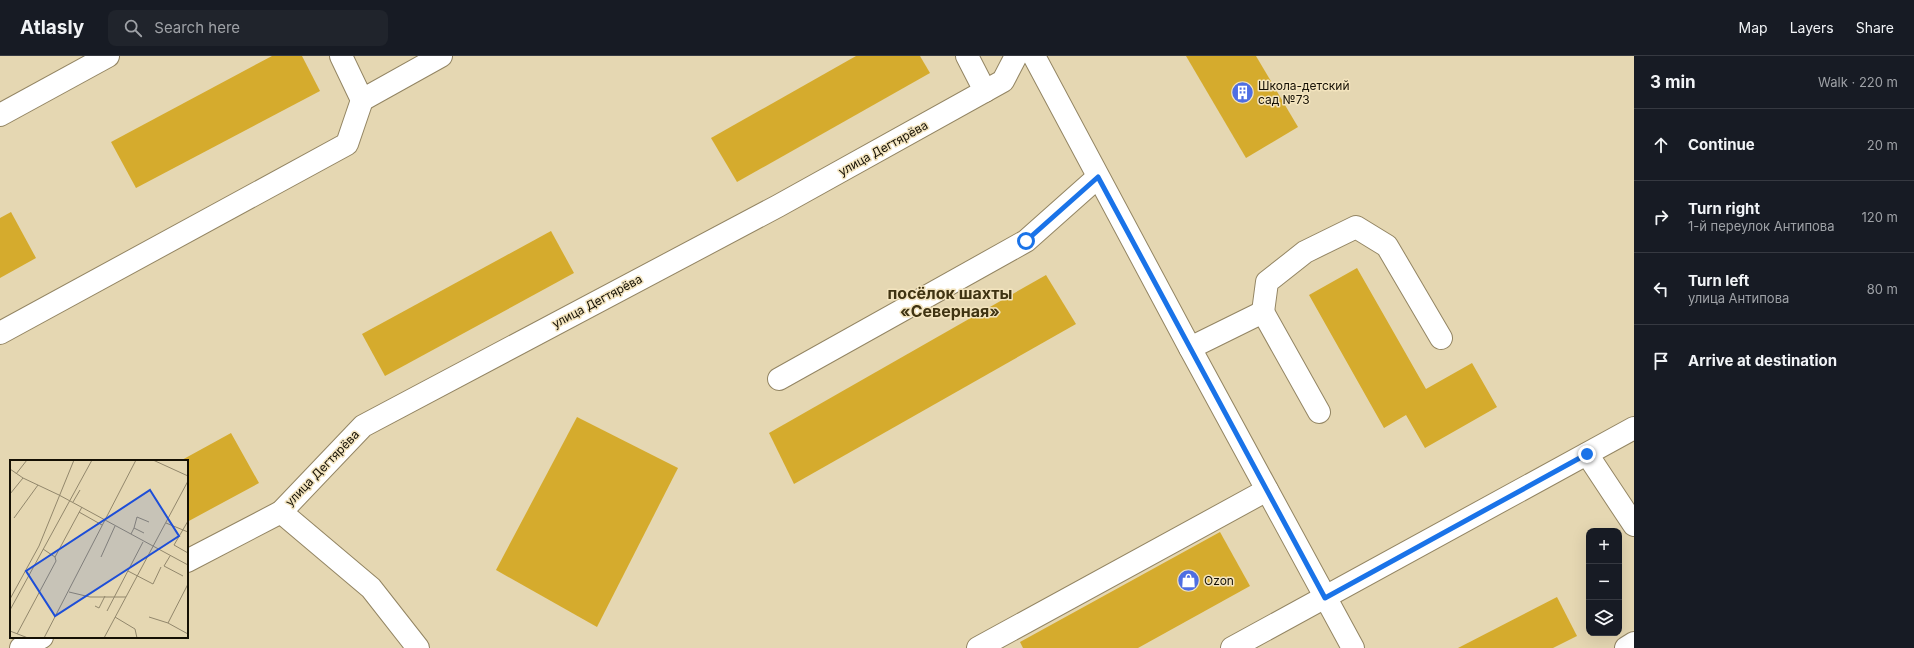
<!DOCTYPE html>
<html lang="en">
<head>
<meta charset="utf-8">
<style>
  :root { --surface:#171b24; --page:#20242c; --text:#f1f3f6; --muted:#9ea1a6; --line:#363941 }
  body { margin:0; font-family:Inter,sans-serif; background:var(--page); color:var(--text) }
  .controls { position:absolute; right:12px; bottom:12px; display:grid; overflow:hidden; border-radius:8px; box-shadow:0 4px 16px #0002 }
  .controls button { width:36px; height:36px; display:grid; place-items:center; padding:0; border:0; border-bottom:1px solid var(--line); background:var(--surface); color:var(--text); font:20px sans-serif }
  .stop { position:absolute; width:12px; height:12px; margin:-9px; border:3px solid #1a73e8; border-radius:50%; background:#fff }
  .stop.end { background:#1a73e8; border-color:#fff; box-shadow:0 1px 4px #0008 }
  .list { margin:0; padding:0; list-style:none }
  h2 { display:flex; justify-content:space-between; align-items:center; height:52px; margin:0; padding:0 16px; font-size:17px }
  h2 small { font-size:13px; font-weight:400; color:var(--muted) }
  .list li { display:grid; grid-template-columns:26px 1fr auto; gap:12px; align-items:center; box-sizing:border-box; height:72px; padding:0 16px; border-top:1px solid var(--line) }
  .list b { display:block; font-size:15px; white-space:nowrap }
  .list p { margin:0; font-size:13px; white-space:nowrap; color:var(--muted) }
  .list em { font-size:13px; font-style:normal; color:var(--muted) }
  .icon { flex:none; width:22px; height:22px; fill:none; stroke:currentColor; stroke-width:2; stroke-linecap:round; stroke-linejoin:round }
  .map { position:relative; flex:none; width:1634px; height:592px; overflow:hidden }
  header { display:flex; align-items:center; gap:24px; box-sizing:border-box; height:56px; padding:0 20px; background:var(--surface); border-bottom:1px solid var(--line) }
  header strong { font-size:19px }
  nav { display:flex; gap:22px; margin-inline-start:auto; font-size:14px }
  .search { width:280px; height:36px; background:var(--page); display:flex; align-items:center; gap:10px; box-sizing:border-box; padding:0 14px; border-radius:8px; color:var(--muted); font-size:15px }
  main { display:flex }
  aside { flex:1; background:var(--surface) }
  .map>svg:first-child { display:block }
  .building { fill:#d5ab2d }
  .lines { fill:none; stroke-linecap:round; stroke-linejoin:round }
  .minor-casing { stroke:#938563; stroke-width:24 }
  .major-casing { stroke:#938563; stroke-width:24 }
  .minor { stroke:#fff; stroke-width:22 }
  .major { stroke:#fff; stroke-width:22 }
  .route { stroke:#1a73e8; stroke-width:5 }
  .labels { text-anchor:middle; dominant-baseline:central; stroke-width:3; stroke-linejoin:round; paint-order:stroke }
  .poi-label { font-size:12px; fill:#151004; stroke:#f3e4be; text-anchor:start }
  .street-label { font-size:12px; fill:#151004; stroke:#f3e4be }
  .district-label { font-size:16px; font-weight:bold; fill:#3f3312; stroke:#f3e4be }
  .inset-road { fill:none; stroke:#92876c; stroke-width:1 }
  .view { fill:#1d4ed8; fill-opacity:0.15; stroke:#1d4ed8; stroke-width:2 }
  .inset-edge { fill:none; stroke:#151004; stroke-width:2 }
</style>
</head>
<body>
<header>
<strong>Atlasly</strong>
<div class="search"><svg class="icon" aria-label="search" viewBox="0 0 24 24"><circle cx="10" cy="10" r="6"/><path d="M15 15l6 6"/></svg>Search here</div>
<nav><a>Map</a><a>Layers</a><a>Share</a></nav>
</header>
<main>
<div class="map">
<svg width="1634" height="592" viewBox="0 0 1634 592">
  <rect width="100%" height="100%" fill="#e5d7b2"/>
  <g class="building">
    <path d="M272,0h30l18,35 -184,97 -25,-46z"/>
    <path d="M856,0h64l10,17 -193,109 -26,-44z"/>
    <path d="M1186,0h70l42,71 -52,31z"/>
    <path d="M11,156l25,46 -36,20v-60z"/>
    <path d="M551,175l23,42 -189,103 -23,-42z"/>
    <path d="M1357,212l69,121 46,-26 25,44 -72,41 -19,-33 -22,13 -75,-133z"/>
    <path d="M1046,219l30,49 -282,160 -25,-51z"/>
    <path d="M577,361l101,51 -81,159 -101,-57z"/>
    <path d="M231,377l28,50 -72,39v-61h-7z"/>
    <path d="M1220,476l30,54 -112,62h-115l-3,-6z"/>
    <path d="M1557,541l20,39 -24,12h-95z"/>
  </g>
  <g class="lines">
    <defs>
      <g id="minor">
        <path d="M341,0l21,44 79,-44"/>
        <path d="M967,0l18,35"/>
        <path d="M0,59l108,-59"/>
        <path d="M1263,256l4,-30 38,-30 51,-25 31,19 54,92"/>
        <path d="M0,277l347,-189 15,-44"/>
        <path d="M1190,292l73,-36 56,100"/>
        <path d="M779,323l247,-138 72,-64"/>
        <path d="M1587,398l47,71"/>
        <path d="M281,456l90,76 47,60"/>
        <path d="M187,505l94,-49 82,-86 415,-220 225,-125 13,-25"/>
        <path d="M21,592l21,-11"/>
        <path d="M978,592l289,-158"/>
        <path d="M1626,592l8,-5"/>
      </g>
      <g id="major">
        <path d="M1034,0l156,292 163,300"/>
        <path d="M1232,592l402,-220"/>
      </g>
    </defs>
    <use href="#minor" class="minor-casing"/>
    <use href="#major" class="major-casing"/>
    <use href="#minor" class="minor"/>
    <use href="#major" class="major"/>
  </g>
  <g class="lines">
    <path class="route" d="M1026,185l72,-64 227,421 262,-144"/>
  </g>
  <defs>
    <symbol id="building-disc" viewBox="-11 -11 22 22"><circle r="9.5" fill="#4f6ee3" stroke="#f3e4be"/><path d="M-4-6H4V6H1V3H-1V6H-4ZM-2.5-4.3h1.7v1.8h-1.7ZM.8-4.3h1.7v1.8H.8ZM-2.5-1h1.7V.8h-1.7ZM.8-1h1.7V.8H.8Z" fill="#fff"/></symbol>
    <symbol id="shop-disc" viewBox="-11 -11 22 22"><circle r="9.5" fill="#4f6ee3" stroke="#f3e4be"/><path d="M-5-2.5h2.3a2.7 3.5 0 0 1 5.4 0H5L5.5 6h-11ZM-1.5-2.5h3a1.5 2.3 0 0 0-3 0Z" fill="#fff"/></symbol>
  </defs>
  <g fill-rule="evenodd">
    <use href="#building-disc" x="1230" y="24" width="25" height="25"/>
    <use href="#shop-disc" x="1176" y="512" width="25" height="25"/>
  </g>
  <g class="labels">
    <g class="poi-label">
      <text x="1258" y="29">Школа-детский<tspan x="1258" dy="14">сад №73</tspan></text>
      <text x="1204" y="524">Ozon</text>
    </g>
    <g class="street-label">
      <text transform="translate(883 92) rotate(-29)">улица Дегтярёва</text>
      <text transform="translate(597 245) rotate(-28)">улица Дегтярёва</text>
      <text transform="translate(322 412) rotate(-46)">улица Дегтярёва</text>
    </g>
    <g class="district-label">
      <text x="950" y="237">посёлок шахты<tspan x="950" dy="18">«Северная»</tspan></text>
    </g>
  </g>
  <g transform="translate(10 404)">
    <rect width="178" height="178" fill="#e5d7b2"/>
    <path class="inset-road" d="M143,0l35,16M0,9l13,9 36,17M6,14l11,-14M0,34l13,-16M49,35l129,70M63,42l7,-12M69,52l23,13M4,58l24,-33M178,61l-14,24 14,8M156,63l22,9M124,68l3,-11 12,5M121,74l3,-6 10,5M33,89l12,8 27,-50M160,96l-6,10 19,10M91,97l14,-31M118,111l25,13 8,-17M59,132l21,5h36M0,139l29,-53 35,-86M85,146l4,2 6,-12M0,150l82,-150M97,151l36,-69M105,157l20,12 2,9M139,157l19,6 20,11M158,163l20,-39M0,171l18,7M7,174l39,-73 -1,-4M34,178l92,-178M94,178l84,-157"/>
    <path class="view" d="M140,30l29,46 -124,80 -29,-45z"/>
    <rect width="178" height="178" class="inset-edge"/>
  </g>
</svg>
<div class="controls">
<button>+</button>
<button>−</button>
<button><svg class="icon" aria-label="layers" viewBox="0 0 24 24"><path d="M12 4l9 5-9 5-9-5zM3 14l9 5 9-5"/></svg></button>
</div>
<div class="stop" style="left:1026px;top:185px"></div>
<div class="stop end" style="left:1587px;top:398px"></div>
</div>
<aside>
<h2>3 min<small>Walk · 220 m</small></h2>
<ul class="list">
<li><svg class="icon" aria-label="ahead" viewBox="0 0 24 24"><path d="M12 20V5M6 11l6-6 6 6"/></svg><div><b>Continue</b></div><em>20 m</em></li>
<li><svg class="icon" aria-label="right" viewBox="0 0 24 24"><path d="M7 20v-9h11M14 6l5 5-5 5"/></svg><div><b>Turn right</b><p>1-й переулок Антипова</p></div><em>120 m</em></li>
<li><svg class="icon" aria-label="left" viewBox="0 0 24 24"><path d="M17 20v-9H6M10 6l-5 5 5 5"/></svg><div><b>Turn left</b><p>улица Антипова</p></div><em>80 m</em></li>
<li><svg class="icon" aria-label="arrive" viewBox="0 0 24 24"><path d="M6 21V4h12l-3 4 3 4H6"/></svg><div><b>Arrive at destination</b></div></li>
</ul>
</aside>
</main>
</body>
</html>
